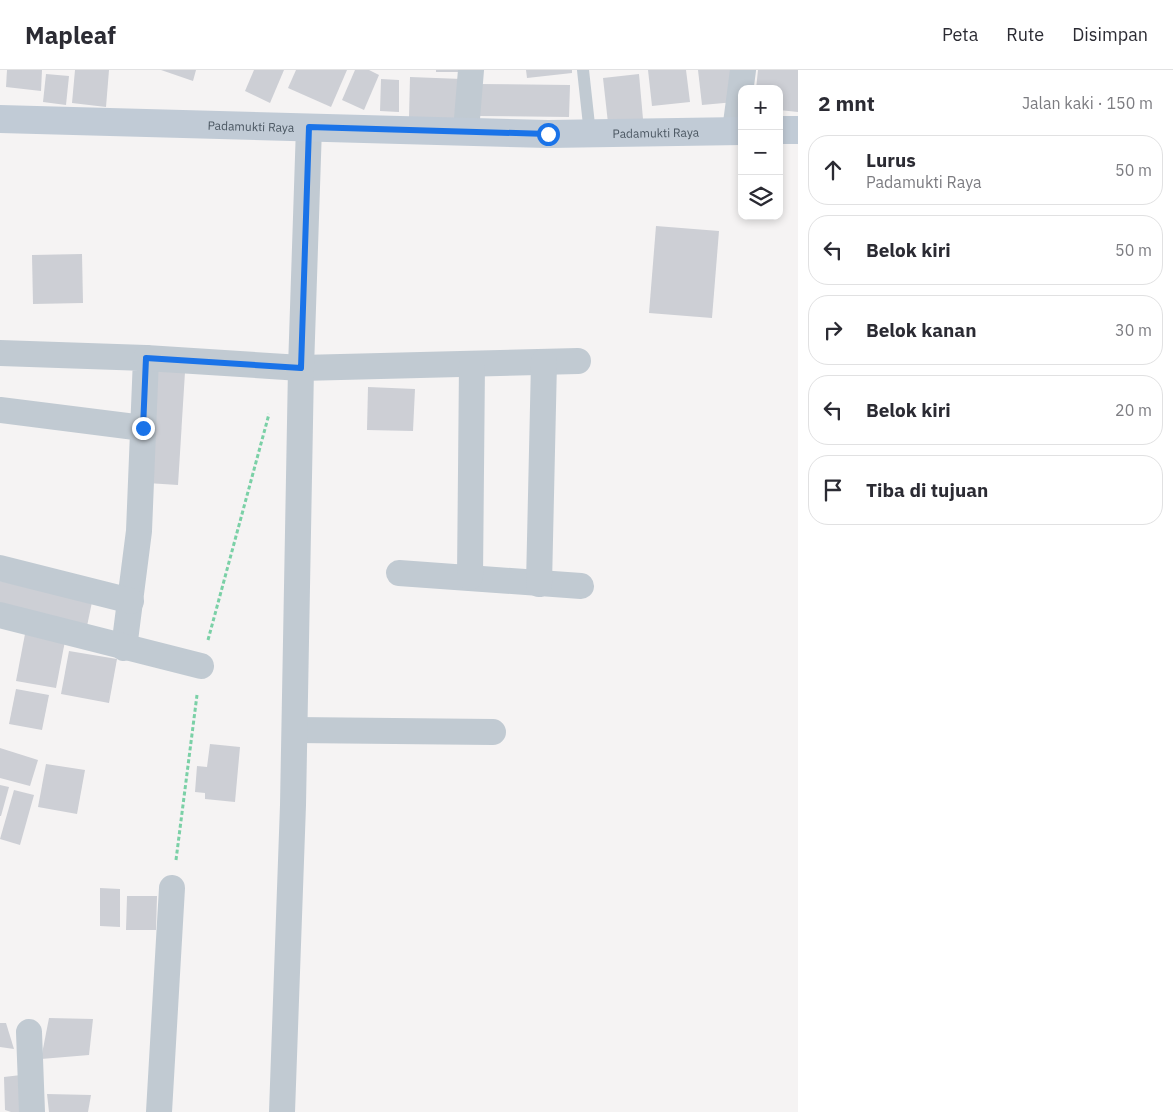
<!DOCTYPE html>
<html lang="id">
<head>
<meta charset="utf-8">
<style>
  :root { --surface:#fff; --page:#f2f2f3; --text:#2b2b33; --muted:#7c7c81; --line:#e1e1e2 }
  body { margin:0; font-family:"IBM Plex Sans",sans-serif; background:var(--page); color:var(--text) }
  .controls { position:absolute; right:15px; top:15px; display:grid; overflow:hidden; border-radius:10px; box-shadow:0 2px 8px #0003 }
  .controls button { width:45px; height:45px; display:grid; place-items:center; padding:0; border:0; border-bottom:1px solid var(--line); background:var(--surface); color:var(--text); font:25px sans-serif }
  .stop { position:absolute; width:15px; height:15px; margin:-11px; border:4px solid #1a73e8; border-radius:50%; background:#fff }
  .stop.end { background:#1a73e8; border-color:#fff; box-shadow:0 1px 5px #0008 }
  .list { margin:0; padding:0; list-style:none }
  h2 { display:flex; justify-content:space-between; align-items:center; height:65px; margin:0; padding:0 20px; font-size:21px }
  h2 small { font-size:16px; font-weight:400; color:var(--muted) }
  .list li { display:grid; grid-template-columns:32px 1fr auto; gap:15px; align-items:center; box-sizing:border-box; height:70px; margin:0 10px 10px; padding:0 10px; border:1px solid var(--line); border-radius:20px }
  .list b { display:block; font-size:19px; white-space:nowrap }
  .list p { margin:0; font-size:16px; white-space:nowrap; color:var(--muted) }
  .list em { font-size:16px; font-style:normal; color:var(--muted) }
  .icon { flex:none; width:28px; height:28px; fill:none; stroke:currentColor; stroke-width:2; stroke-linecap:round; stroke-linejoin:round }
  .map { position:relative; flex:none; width:798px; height:1042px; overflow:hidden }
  header { display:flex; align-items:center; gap:30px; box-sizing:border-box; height:70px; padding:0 25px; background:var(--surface); border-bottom:1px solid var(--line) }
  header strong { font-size:24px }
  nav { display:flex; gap:28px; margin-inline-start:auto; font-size:18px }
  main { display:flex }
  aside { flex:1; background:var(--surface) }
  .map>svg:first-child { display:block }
  .building { fill:#cdcfd5 }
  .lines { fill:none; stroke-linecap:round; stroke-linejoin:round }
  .path { stroke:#7ad0a6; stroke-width:3; stroke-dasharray:4 2.5; stroke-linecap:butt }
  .lane { stroke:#c1cad2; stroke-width:12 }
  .street { stroke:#c1cad2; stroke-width:26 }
  .secondary { stroke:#c1cbd6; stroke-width:28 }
  .route { stroke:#1a73e8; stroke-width:6 }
  .labels { text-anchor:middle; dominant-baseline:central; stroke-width:4; stroke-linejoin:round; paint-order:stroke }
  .street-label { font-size:12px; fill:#4a5661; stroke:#fff }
</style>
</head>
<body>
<header>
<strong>Mapleaf</strong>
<nav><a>Peta</a><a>Rute</a><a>Disimpan</a></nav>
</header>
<main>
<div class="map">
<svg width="798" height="1042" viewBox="0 0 798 1042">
  <rect width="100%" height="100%" fill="#f5f3f3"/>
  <g class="building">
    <path d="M7,0h35l-1,21 -35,-4z"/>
    <path d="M75,0h34l-3,37 -34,-4z"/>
    <path d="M161,0h35l-3,11z"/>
    <path d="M254,0h30l-14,33 -25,-12z"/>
    <path d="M296,0h51l-16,37 -43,-19z"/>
    <path d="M355,0h14l10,5 -15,35 -22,-10z"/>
    <rect x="436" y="0" width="26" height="2"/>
    <path d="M526,0h46v3l-45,5z"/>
    <path d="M648,0h38l4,32 -38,4z"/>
    <path d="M698,0h34l3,32 -33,3z"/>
    <path d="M758,0h40v42l-19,-2v-21h-23z"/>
    <path d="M46,4l23,2 -3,29 -23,-3z"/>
    <path d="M639,4l4,45 -35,4 -5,-45z"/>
    <path d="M410,7l52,2 -2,41 -51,-2z"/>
    <path d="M381,9l18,1v32l-19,-1z"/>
    <path d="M478,14l92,1 -1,32 -91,-1z"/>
    <path d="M656,156l63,5 -7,87 -63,-5z"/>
    <path d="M82,184l1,49 -50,1 -1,-49z"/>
    <path d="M151,299l34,3 -7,113 -31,-2z"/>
    <path d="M368,317l47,2 -2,42 -46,-1z"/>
    <path d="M0,511l92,21 -6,29 -86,-24z"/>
    <path d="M25,564l40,7 -9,47 -40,-7z"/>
    <path d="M69,581l48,8 -8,44 -48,-9z"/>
    <path d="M16,619l33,6 -7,35 -33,-6z"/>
    <path d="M210,674l30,3 -5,55 -30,-3v-6l-10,-1 2,-26 10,1z"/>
    <path d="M0,678l38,12 -8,26 -30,-8z"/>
    <path d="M46,694l39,6 -8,44 -39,-7z"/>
    <path d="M0,715l9,2 -8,29h-1z"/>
    <path d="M14,720l20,5 -14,50 -20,-6z"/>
    <path d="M100,818l20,1v38l-20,-1z"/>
    <path d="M127,826h30l-1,34h-30z"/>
    <path d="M49,948l44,1 -4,36 -48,4z"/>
    <path d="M0,953h6l8,26 -14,-2z"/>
    <path d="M21,1005l2,37h-12l-6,-2 -1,-33z"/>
    <path d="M47,1024l44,1 -3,17h-39z"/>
  </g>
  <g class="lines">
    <g class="path">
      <path d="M208,570l61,-226"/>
      <path d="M176,790l21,-165"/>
    </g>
    <path class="lane" d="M583,0l7,64"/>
    <g class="street">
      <path d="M466,61l5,-61"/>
      <path d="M735,61l8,-61"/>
      <path d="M0,283l146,5 -7,173 -15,117"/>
      <path d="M146,288l155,10 277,-7"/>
      <path d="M0,340l143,18"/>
      <path d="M0,498l131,33"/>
      <path d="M399,503l182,13"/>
      <path d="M470,507l2,-213"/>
      <path d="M539,514l5,-222"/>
      <path d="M0,545l201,51"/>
      <path d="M295,660l198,2"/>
      <path d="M29,962l3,80"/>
      <path d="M159,1042l13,-224"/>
      <path d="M282,1042l11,-307 8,-437 8,-241"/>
    </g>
    <g class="secondary">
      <path id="s1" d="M0,49l548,15 194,-3"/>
      <path d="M779,60h19"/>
    </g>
  </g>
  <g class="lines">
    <path class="route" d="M143,358l3,-70 155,10 8,-241 239,7"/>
  </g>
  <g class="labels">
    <g class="street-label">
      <text stroke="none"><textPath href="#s1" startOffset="251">Padamukti Raya</textPath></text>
      <text stroke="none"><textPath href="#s1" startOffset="656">Padamukti Raya</textPath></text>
    </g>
  </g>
</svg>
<div class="controls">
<button>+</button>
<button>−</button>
<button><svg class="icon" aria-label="layers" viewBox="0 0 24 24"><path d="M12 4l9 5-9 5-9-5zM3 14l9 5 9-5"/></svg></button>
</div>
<div class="stop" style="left:548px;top:64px"></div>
<div class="stop end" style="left:143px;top:358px"></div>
</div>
<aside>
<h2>2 mnt<small>Jalan kaki · 150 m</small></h2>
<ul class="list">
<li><svg class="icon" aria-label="ahead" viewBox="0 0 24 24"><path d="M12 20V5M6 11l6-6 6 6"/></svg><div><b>Lurus</b><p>Padamukti Raya</p></div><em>50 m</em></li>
<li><svg class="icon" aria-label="left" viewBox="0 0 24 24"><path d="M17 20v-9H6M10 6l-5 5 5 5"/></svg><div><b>Belok kiri</b></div><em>50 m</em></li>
<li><svg class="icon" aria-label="right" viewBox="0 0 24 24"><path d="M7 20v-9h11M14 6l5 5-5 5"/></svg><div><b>Belok kanan</b></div><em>30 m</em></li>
<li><svg class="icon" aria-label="left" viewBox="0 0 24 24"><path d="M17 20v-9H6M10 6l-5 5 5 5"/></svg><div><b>Belok kiri</b></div><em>20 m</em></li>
<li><svg class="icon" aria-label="arrive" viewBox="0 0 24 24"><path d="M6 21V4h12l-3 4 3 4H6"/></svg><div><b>Tiba di tujuan</b></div></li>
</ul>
</aside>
</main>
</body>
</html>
